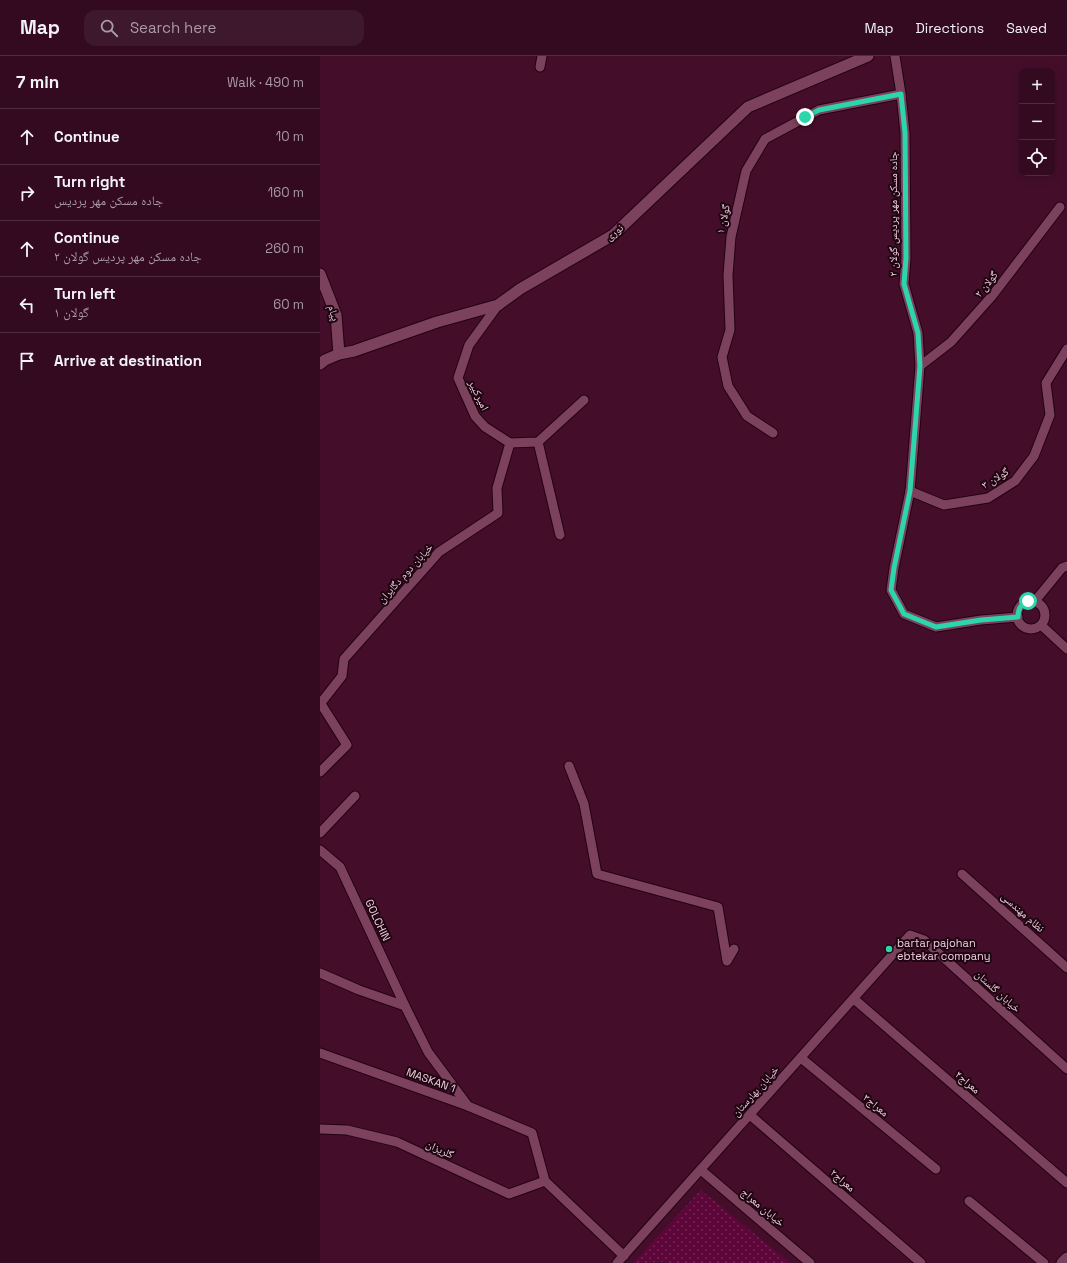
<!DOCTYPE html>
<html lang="en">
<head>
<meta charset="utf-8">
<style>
  :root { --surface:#330a20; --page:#3e182d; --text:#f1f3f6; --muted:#a99aa5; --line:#4e2b3e }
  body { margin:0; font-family:"Space Grotesk","Noto Naskh Arabic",sans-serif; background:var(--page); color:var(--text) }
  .controls { position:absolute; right:12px; top:12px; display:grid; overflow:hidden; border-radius:8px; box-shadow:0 2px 10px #0003 }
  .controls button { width:36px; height:36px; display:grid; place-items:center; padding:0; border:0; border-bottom:1px solid var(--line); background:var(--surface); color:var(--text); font:20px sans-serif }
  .stop { position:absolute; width:12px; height:12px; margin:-9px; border:3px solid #2cd5ab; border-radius:50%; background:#fff }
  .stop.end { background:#2cd5ab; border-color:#fff; box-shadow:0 1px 4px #0008 }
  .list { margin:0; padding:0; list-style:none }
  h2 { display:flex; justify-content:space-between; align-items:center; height:52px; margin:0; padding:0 16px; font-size:17px }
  h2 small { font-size:13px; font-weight:400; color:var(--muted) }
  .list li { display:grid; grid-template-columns:26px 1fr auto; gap:12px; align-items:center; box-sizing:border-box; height:56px; padding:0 16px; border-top:1px solid var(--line) }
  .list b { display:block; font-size:15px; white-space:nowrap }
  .list p { margin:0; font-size:13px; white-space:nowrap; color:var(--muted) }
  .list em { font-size:13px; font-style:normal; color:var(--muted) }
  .icon { flex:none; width:22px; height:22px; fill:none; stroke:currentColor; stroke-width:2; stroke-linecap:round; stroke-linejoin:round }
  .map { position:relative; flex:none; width:747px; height:1207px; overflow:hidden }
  header { display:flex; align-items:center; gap:24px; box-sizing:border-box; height:56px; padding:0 20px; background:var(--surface); border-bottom:1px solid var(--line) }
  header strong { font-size:19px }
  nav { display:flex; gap:22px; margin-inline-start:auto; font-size:14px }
  .search { width:280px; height:36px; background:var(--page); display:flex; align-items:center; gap:10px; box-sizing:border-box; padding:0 14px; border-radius:12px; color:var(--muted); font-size:15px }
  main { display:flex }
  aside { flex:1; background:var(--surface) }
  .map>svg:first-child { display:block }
  .park { fill:url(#park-dots) }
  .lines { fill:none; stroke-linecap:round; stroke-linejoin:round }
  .minor-casing { stroke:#230013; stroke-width:11 }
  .tertiary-casing { stroke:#230013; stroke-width:13 }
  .minor { stroke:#7c415d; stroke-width:9 }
  .tertiary { stroke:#7c415d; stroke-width:11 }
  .route { stroke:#2cd5ab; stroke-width:5 }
  .poi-dot { fill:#2cd5ab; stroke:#1d0611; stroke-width:1.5 }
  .labels { text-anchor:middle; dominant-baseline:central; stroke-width:4; stroke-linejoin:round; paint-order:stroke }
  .street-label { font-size:11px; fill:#f0ccdb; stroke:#1d0611 }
  .poi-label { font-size:11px; fill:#f0ccdb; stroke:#1d0611; text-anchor:start }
</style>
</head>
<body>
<header>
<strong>Map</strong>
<div class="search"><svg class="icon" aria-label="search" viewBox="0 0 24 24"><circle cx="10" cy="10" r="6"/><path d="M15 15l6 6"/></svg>Search here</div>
<nav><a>Map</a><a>Directions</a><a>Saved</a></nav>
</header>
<main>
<aside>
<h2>7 min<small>Walk · 490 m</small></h2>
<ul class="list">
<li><svg class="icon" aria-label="ahead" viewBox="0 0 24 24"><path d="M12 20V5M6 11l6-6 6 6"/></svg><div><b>Continue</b></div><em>10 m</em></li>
<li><svg class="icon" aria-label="right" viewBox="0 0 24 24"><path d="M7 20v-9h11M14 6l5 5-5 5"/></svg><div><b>Turn right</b><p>جاده مسکن مهر پردیس</p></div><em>160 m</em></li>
<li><svg class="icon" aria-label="ahead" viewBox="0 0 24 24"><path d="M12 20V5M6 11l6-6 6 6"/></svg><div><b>Continue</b><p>جاده مسکن مهر پردیس گولان ۲</p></div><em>260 m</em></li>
<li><svg class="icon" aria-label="left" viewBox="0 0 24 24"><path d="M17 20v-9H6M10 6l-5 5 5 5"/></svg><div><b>Turn left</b><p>گولان ۱</p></div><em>60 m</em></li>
<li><svg class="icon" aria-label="arrive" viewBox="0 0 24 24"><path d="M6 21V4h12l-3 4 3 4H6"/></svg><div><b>Arrive at destination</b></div></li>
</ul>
</aside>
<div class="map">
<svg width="747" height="1207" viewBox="0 0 747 1207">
  <defs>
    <pattern id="park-dots" width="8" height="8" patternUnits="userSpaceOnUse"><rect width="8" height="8" fill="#5d063a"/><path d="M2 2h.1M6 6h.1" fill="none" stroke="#752956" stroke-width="1.8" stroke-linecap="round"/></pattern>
  </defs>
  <rect width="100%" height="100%" fill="#440e2b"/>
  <path class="park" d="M381,1134l89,73h-121l-5,-1 -31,1z"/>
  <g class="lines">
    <defs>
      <g id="minor">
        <path d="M575,0l6,38 4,39 1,125 -2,26 14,49 2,33 -10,125 -16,77 -3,22 13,24 32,13 45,-7 37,-3"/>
        <path d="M220,11l2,-11"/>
        <path d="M178,249l-29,40 -11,33 17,38 10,11 25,16"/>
        <path d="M600,310l31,-24 41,-46 68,-89"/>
        <path d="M453,377l-26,-17 -19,-30 -6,-29 8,-27 -2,-55 3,-38 15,-66 19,-32 54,-29 82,-16"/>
        <path d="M218,386l22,93"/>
        <path d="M190,387l28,-1 46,-42"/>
        <path d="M590,435l34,14 44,-7 27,-17 19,-25 16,-41 -4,-32 21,-34"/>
        <path d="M715,545l27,-33 5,-2"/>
        <circle cx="711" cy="559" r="14"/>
        <path d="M721,569l26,24"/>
        <path d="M0,648l22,-28 2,-17 95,-107 59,-39 -1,-25 13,-45"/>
        <path d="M249,710l15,38 13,70 121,33 9,54 7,-12"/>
        <path d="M0,716l27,-27 -26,-41"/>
        <path d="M0,777l35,-37"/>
        <path d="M0,794l20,17 65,139"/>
        <path d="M642,818l105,94"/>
        <path d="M0,917l39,17 46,16 23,46 40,54"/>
        <path d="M534,943l213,184"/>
        <path d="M0,997l148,53 64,27 13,48"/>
        <path d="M481,1002l135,111"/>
        <path d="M430,1059l171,148"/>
        <path d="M0,1073l27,1 50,12 112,52 36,-13"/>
        <path d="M381,1114l109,93"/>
        <path d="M225,1125l79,75"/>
        <path d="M649,1145l75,62"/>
        <path d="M297,1207l293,-328 14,5 143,129"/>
      </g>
      <g id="tertiary">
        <path d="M0,218l16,41 3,39"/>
        <path d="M0,308l5,-4 14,-6 15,-3 83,-29 61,-17 22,-16 93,-54 135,-128 120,-51"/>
        <path d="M742,1207l5,-5"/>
      </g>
    </defs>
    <use href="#minor" class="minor-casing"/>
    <use href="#tertiary" class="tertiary-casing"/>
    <use href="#minor" class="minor"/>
    <use href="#tertiary" class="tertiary"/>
  </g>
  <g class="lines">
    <path class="route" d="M485,61l14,-7 82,-16 4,39 1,125 -2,26 14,49 2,33 -10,125 -16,77 -3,22 13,24 32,13 45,-7 37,-3c0,-8 2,-12 10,-16"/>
  </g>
  <circle class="poi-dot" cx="569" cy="893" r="4"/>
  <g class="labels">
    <g class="street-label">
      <text transform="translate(573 158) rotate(-90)">جاده مسکن مهر پردیس گولان ۲</text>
      <text transform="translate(403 163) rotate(-78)">گولان ۱</text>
      <text transform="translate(294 176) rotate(-38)">نوری</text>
      <text transform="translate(666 228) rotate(-51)">گولان ۲</text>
      <text transform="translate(14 257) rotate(75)">پیام</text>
      <text transform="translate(159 339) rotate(64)">امیرکبیر</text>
      <text transform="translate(675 422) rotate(-32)">گولان ۳</text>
      <text transform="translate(85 517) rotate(-48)">خیابان دوم دگایران</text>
      <text transform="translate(703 856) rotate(42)">نظام مهندسی</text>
      <text transform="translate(58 864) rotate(65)">GOLCHIN</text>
      <text transform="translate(678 935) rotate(42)">خیابان گلستان</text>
      <text transform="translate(111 1024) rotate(20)">MASKAN 1</text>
      <text transform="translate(648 1026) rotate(41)">معراج۴</text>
      <text transform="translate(435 1035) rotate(-48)">خیابان بهارستان</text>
      <text transform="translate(556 1049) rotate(39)">معراج۳</text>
      <text transform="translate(120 1093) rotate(25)">گلریزان</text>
      <text transform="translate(523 1124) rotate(41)">معراج۲</text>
      <text transform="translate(443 1151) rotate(40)">خیابان معراج</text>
    </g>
    <g class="poi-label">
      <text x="577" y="887">bartar pajohan<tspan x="577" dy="13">ebtekar company</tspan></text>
    </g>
  </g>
</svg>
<div class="controls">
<button>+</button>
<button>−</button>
<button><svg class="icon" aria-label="locate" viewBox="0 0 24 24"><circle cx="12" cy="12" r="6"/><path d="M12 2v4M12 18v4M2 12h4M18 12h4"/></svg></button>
</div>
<div class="stop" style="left:708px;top:545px"></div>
<div class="stop end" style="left:485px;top:61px"></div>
</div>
</main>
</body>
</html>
